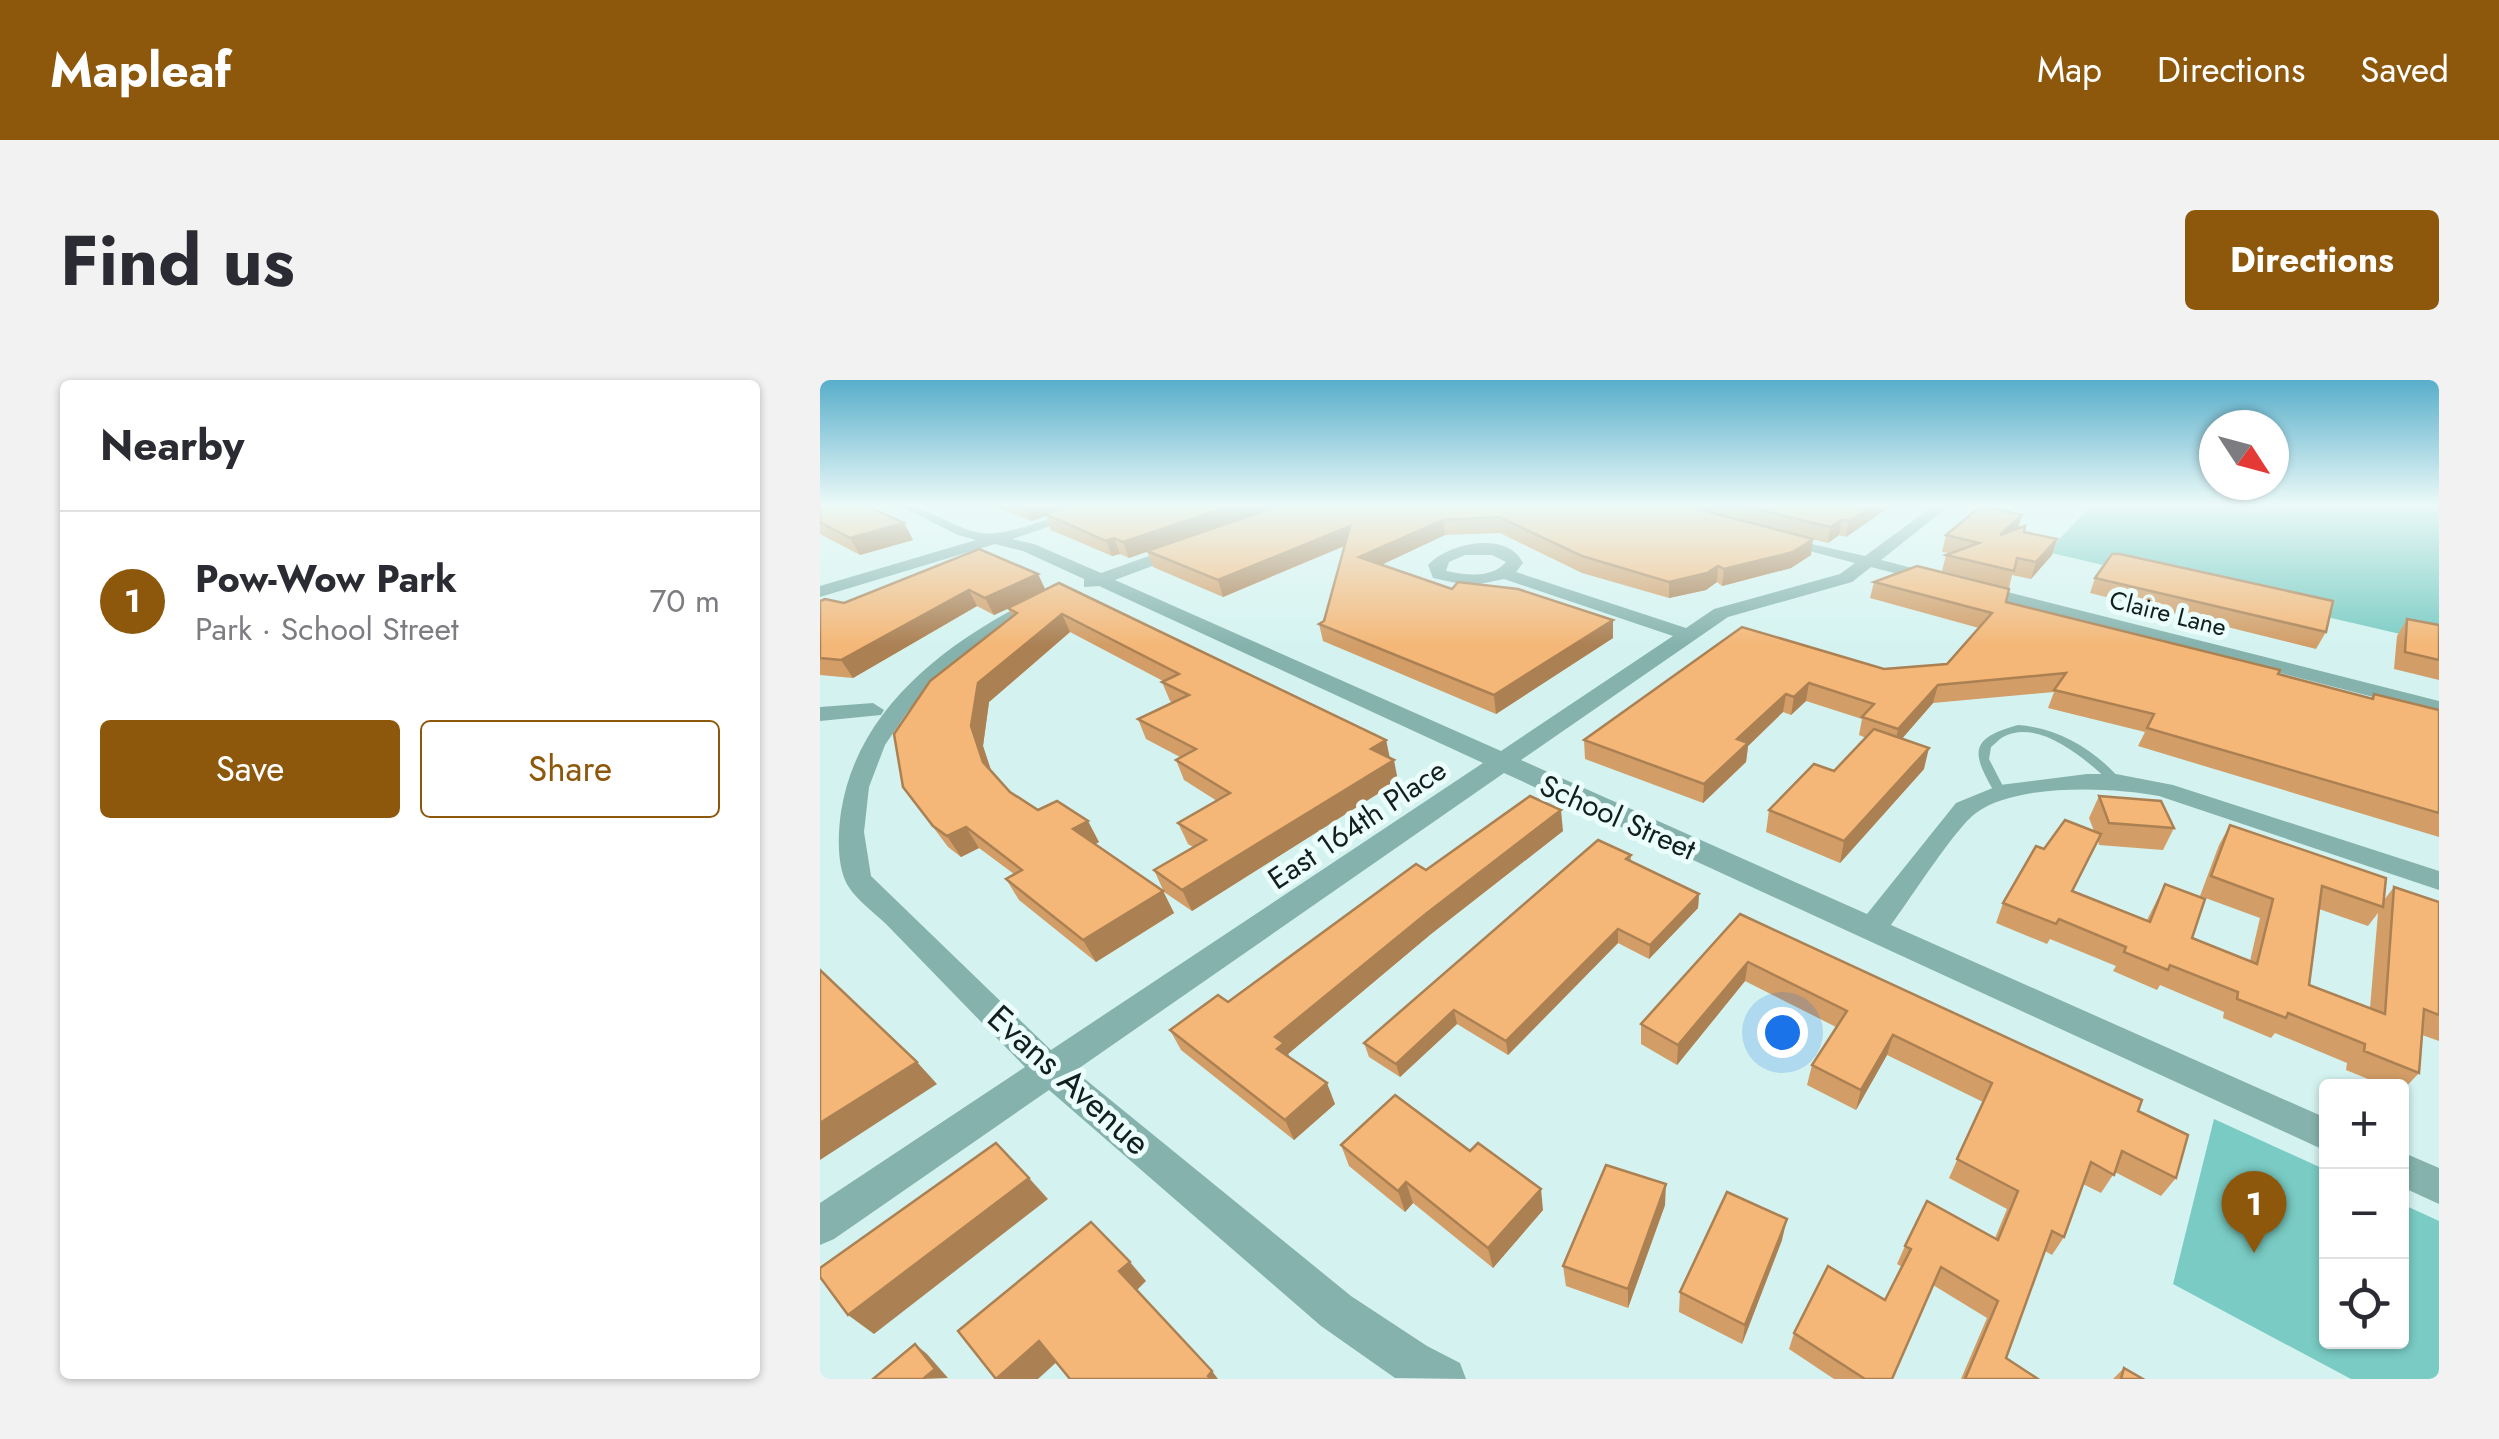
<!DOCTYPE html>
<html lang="en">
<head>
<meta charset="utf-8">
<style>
  :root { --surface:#fff; --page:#f2f2f3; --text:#2b2b33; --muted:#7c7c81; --line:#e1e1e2; --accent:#8e580c }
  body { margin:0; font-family:Jost,sans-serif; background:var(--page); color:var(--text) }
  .controls { position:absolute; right:30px; bottom:30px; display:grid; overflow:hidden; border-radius:10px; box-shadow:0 2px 8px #0004 }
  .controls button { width:90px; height:90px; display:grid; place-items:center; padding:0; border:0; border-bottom:2px solid var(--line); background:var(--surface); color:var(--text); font:50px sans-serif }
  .compass { position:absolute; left:1379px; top:30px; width:90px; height:90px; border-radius:50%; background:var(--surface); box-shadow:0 2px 8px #0004; rotate:126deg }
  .you { position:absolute; left:962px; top:652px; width:35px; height:35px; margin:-25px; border:8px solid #fff; border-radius:50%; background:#1a73e8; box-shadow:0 0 0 15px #1a73e833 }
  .badge { display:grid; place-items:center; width:65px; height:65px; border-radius:50%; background:var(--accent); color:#fff; font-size:32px; font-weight:700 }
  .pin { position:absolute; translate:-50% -82px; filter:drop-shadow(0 2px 5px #0008) }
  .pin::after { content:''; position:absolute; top:52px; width:35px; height:30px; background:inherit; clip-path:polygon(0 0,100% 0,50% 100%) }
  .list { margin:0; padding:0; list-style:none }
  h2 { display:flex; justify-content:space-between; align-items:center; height:130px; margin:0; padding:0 40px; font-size:42px }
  h2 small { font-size:32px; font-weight:400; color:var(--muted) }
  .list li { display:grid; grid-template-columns:65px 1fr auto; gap:30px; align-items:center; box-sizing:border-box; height:180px; padding:0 40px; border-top:2px solid var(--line) }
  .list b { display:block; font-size:38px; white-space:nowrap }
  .list p { margin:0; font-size:32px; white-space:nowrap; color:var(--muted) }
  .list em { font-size:32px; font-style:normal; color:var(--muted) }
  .actions { display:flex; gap:20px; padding:30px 40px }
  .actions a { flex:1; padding:22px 0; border:2px solid var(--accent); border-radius:10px; text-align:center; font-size:35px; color:var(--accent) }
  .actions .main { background:var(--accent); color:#fff }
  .icon { flex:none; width:55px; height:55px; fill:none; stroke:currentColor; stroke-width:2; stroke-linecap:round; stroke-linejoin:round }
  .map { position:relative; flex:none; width:1619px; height:999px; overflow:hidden; border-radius:10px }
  header { display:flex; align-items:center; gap:60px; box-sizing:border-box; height:140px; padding:0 50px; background:var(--accent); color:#fff }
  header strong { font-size:48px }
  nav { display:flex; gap:55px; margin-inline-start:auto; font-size:35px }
  .intro { display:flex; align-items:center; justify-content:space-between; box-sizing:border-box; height:240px; padding:0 60px }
  h1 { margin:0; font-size:70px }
  .button { padding:25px 45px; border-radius:10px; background:var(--accent); color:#fff; font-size:35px; font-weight:700 }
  main { display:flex; gap:60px; padding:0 60px }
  aside { flex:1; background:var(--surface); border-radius:10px; box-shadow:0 2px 8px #0004 }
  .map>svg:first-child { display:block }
  .green { fill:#79cbc3 }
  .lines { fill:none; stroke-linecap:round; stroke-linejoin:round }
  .lane { fill:#85b2ad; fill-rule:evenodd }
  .street { fill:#85b2ad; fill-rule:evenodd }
  .wall { fill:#d29d66; fill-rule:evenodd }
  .shaded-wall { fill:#ab8053 }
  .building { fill:#f4b777; stroke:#ab8053; stroke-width:2.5 }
  .labels { text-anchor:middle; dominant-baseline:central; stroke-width:10; stroke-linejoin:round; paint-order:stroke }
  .far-street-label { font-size:25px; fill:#131f1e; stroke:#ebfefb }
  .street-label { font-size:30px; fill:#131f1e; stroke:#ebfefb }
  .near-street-label { font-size:35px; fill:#131f1e; stroke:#ebfefb }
</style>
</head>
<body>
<header>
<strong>Mapleaf</strong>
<nav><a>Map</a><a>Directions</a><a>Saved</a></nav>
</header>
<div class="intro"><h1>Find us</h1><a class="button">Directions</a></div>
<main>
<aside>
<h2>Nearby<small></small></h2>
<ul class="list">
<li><span class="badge">1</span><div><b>Pow-Wow Park</b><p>Park · School Street</p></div><em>70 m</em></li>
</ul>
<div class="actions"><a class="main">Save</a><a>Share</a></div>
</aside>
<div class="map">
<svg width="1619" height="999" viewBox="0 0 1619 999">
  <rect width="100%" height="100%" fill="#d4f3f0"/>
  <g class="green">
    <path d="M1271,126h348v137l-392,-91z"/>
    <path d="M1394,739l112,51v172h76v-138l37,17v158h-88l-178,-95z"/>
  </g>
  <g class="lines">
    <path class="lane" d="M1198,345c41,3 77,25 104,56l-6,4 -4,-1c-24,-23 -73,-67 -109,-47 -4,2 -8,7 -12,10l-2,12 17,33 -6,4 -4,-1c-23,-40 -30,-56 22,-70z"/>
    <g class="street">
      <path d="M80,126c33,0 63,32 96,27 40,-5 74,-27 114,-27l-98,33 22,5 67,29 79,-28h12v6l-77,29 386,171 172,-115 -169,-57 -34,7 -37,-8 -5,-13c20,-22 79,-35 95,-2l-7,9 170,56 28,-19 126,-35 15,-11 -84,-22v-6l94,21 68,-50h16l-68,54 558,141v13l-568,-147 -19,15 -124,35 -207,143 346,154 89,-111 44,-18 87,-11h29l57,11 266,86v19l-280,-94c-48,-9 -142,-13 -183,17 -20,14 -67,88 -85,112l435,193v33l-822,-378 -429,298 276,225 76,50 33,17 6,16 -71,-1 -74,-52 -272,-236 -215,149 -14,6v-42l205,-136c-46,-47 -92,-95 -138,-142 -13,-13 -35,-28 -42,-45 -8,-19 -7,-48 -4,-68 16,-105 108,-172 198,-216h12l3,4 -79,48 -36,29 -31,34 -23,34 -16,42 -5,45 7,44 180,174 432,-287 -384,-177 -15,1v-8l-61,-28 -28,-7 -175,53v-11l156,-46 -18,-5zM645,175h27l14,7c-15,17 -39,13 -60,9l3,-9z"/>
      <path d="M53,323l11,7 -3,5 -61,6v-14z"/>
      <path d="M1582,772l37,16v36l-37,-17z"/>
    </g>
  </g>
  <g class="wall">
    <path d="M0,126l84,17 9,17 -53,15 -40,-21z"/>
    <path d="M173,126h898l-45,31 -7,-2 -11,8 -47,-12 30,24 -20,13 -69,18 -5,-4 -11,8 -37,8 -87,-25 -82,-40 -55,2 -64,30 71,24 161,49 -117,76 -173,-73 -4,-17 5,-3 21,-75 -122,51 -70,-30 -6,-16 -18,7 -9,-4 -8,2 -61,-26 -5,-14 -15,5z"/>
    <path d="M1202,135l-4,14 6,3 33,7 -5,16 -21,24 -19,-4 -3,13 -67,-17 4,-16 3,-2 -7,-1 4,-17z"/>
    <path d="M218,194l7,16 341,150 4,18 8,23 -206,130 -28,-19 -10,-22 39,-23 -5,-3 -10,-21 39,-22 -33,-21 -8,-20 4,-3 -34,-18 -8,-20 35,-16 -3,-2 -8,-19 1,-1 -93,-49 -81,70 -6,44 8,25 19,21 28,18 61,32 -4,2 68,47 11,22 -78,49 -77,-62 -13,-21 8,-5 -35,-26 -18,9 -13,-10 -45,-60 109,-170 -4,-9 5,-2 -19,9 -17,-9 -124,72 -33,-3v-74l24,2z"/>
    <path d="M1275,198l231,54 -10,17 -226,-56z"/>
    <path d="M1054,202l132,20 365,96 3,-4 65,16v127l-301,-91 7,-14 -97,-24 6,-16 -121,11 -31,35 22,31 -84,94 -74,-31 3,-22 65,-39 32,-33 -7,-3 3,-16 -56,-18 -15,14 -8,-3 -35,34 -2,16 -43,41 -118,-44 -1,-19 158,-113 142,42 63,-5 32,-36 -109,-30z"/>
    <path d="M1587,239l32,6v55l-45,-11 3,-33z"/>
    <path d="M1279,416l75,32 -11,22 -64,-5 -1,-5 -25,52 74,28 18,-36 27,54 58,23 10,-43 -60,-22 19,-51 11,-20 154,75 10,-13 45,15v139l-17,-6 -3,38 -17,18v-5h-17l-39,-16 1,-7 -72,-30 -4,5 -48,-20 1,-6 -64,-27 -3,5 -44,-19 3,-5 -66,-27 -3,5 -51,-21 7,-20 41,-54 50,-18 -5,-13zM1499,529l49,17 10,-13 -8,95 -61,-23z"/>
    <path d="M743,451l-132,103 -143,120 2,3 45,47 -41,36 -113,-90 -11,-20 58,-28 198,-132z"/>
    <path d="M811,475v7l68,32 -1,14 -49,51 -31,-16 -110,112 -51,-31 -57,53 -31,-20 -5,-14z"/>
    <path d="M920,534l398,197 38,67 -15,18 -46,-24 -14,21 -18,-9 -19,53 -12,18 -7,-4 -39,107 32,21h-77l26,-61 -54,-33 -41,94h-58l-45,-30 5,-16 91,-33 17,-33 -5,-3 8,-18 90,-8 12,-29 -58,-31 34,-76 -96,-47 -31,55 -49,-25 5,-20 24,-38 -91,-46 -68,84 -36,-21v-20z"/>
    <path d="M521,765l202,65 -50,58 -80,-65 -8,9 -56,-46z"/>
    <path d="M845,825l-37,103 -62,-22 -3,-20z"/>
    <path d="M962,860l-40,104 -63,-32 1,-20z"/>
    <path d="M1304,988l19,11h-30z"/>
  </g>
  <g class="shaded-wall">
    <path d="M204,126h56l-35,8 1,2 -15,5z"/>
    <path d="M411,126h49l-151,52 -6,-16z"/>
    <path d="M1052,126h19l-45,31 3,-16z"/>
    <path d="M1202,135l-5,16 -17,4z"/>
    <path d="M623,140l2,15 -83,39 -3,-17z"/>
    <path d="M1022,140l-3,15 -11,8 2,-16z"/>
    <path d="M84,143l9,17 -53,15 -10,-17z"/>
    <path d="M530,146l3,16 -130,55 -5,-17z"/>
    <path d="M294,158l6,16 -8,2 -6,-15z"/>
    <path d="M993,159l-2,16 -20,13 -69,18 2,-17z"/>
    <path d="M1237,159l-5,16 -21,24 5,-17z"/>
    <path d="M898,186l-1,16 -11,8 -37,8v-16z"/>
    <path d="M218,194l8,17 -52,24 -9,-17z"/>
    <path d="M149,210l8,16 -124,72 -12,-18z"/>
    <path d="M242,234l8,18 -81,70 -6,44 12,36 -12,-20 -12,-36 7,-43z"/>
    <path d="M793,240v18l-117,76 -2,-19z"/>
    <path d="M989,303l-3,18 -15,14 3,-18z"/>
    <path d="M1118,305l-5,18 -39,45 4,-19z"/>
    <path d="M966,314l-3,18 -35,34 -2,16 -43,41 1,-19 33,-45z"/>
    <path d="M566,360l4,20 -19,-11z"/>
    <path d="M1109,368l-5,21 -84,94 4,-22z"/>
    <path d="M574,380l4,21 -206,130 -10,-21z"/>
    <path d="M741,430l2,21 -132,103 -143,120 4,10 -15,-15 -2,-12 152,-124z"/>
    <path d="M268,441l11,21 -15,8 -11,-21z"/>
    <path d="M146,447l13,21 -18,9 -14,-21z"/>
    <path d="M343,511l11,22 -78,49 -13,-22z"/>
    <path d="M879,514l-1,14 -49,51 1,-14z"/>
    <path d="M798,549v14l-110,112 -2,-14z"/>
    <path d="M928,582l-3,19 -68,84 1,-20z"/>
    <path d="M634,630l3,14 -57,53 -4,-13z"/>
    <path d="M1073,655l-6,20 -31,55 5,-20z"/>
    <path d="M97,682l20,22 -117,76v-37z"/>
    <path d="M507,703l8,21 -41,36 -9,-20z"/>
    <path d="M209,798l19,21 -174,135 -26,-19z"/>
    <path d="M586,802l7,21 -8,9 -7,-21z"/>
    <path d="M846,804l-1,21 -37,103v-19z"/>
    <path d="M721,809l2,21 -50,58 -5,-20z"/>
    <path d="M967,839l-5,21 -40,104 3,-19z"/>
    <path d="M310,882l16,19 -10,10 -17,-20z"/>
    <path d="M219,961l21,18 -22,20h-42z"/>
    <path d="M95,964l12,10 21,24 -25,1z"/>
    <path d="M392,991l6,8h-7l-3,-3z"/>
  </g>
  <g class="building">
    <path d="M0,126h47l37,17 -54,15 -30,-16z"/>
    <path d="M251,126h160l-108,36 -9,-4 -8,3 -61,-27z"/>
    <path d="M458,126h408l127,33 -20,13 -69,17 -6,-3 -11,7 -38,9 -87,-26 -83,-39 -56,3 -84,37 93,32 6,-7 60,7 95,31 -119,75 -175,-71 5,-3 26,-95 -132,54 -71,-29z"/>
    <path d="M924,126h128l-23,15 -7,-1 -12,7z"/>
    <path d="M1161,126l41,9 -22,20 25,-9 -1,6 33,7 -21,23 -19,-4 -3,13 -68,-16 33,-12 -33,-8z"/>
    <path d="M159,169l59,25 -53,24 -16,-8 -128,70 -21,-2v-57l5,-2 19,4z"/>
    <path d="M1292,174h8l213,47 -7,31 -231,-54z"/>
    <path d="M1097,186l92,23 -3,13 274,68 -2,4 95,25 1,-5 65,16v103l-292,-85 7,-14 -100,-24 12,-17 -128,12 -40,44 -36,-12 12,-13 -65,-21 -15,14 -8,-3 -49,45 11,4 -44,41 -120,-44 158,-113 142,42 63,-5 45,-51 -118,-31z"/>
    <path d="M239,203l327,157 -15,9 23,11 -212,130 -28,-20 52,-30 -28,-17 52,-30 -54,-33 20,-11 -58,-30 51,-24 -27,-13 17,-8 -117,-60 -84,69 -7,43 12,36 27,30 28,18 19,-9 31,20 -15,8 90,62 -80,49 -77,-61 16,-9 -56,-43 -19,9 -14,-10 -30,-39 -9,-53 36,-53 87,-68 -9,-5z"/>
    <path d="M1587,239l32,6v35l-34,-8z"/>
    <path d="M1054,349l55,19 -85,93 -75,-31 45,-46 20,7z"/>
    <path d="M710,416l31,14 -134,103 -152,124 9,6 -7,6 50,34 -42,37 -115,-90 48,-35 10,7 188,-138 10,6z"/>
    <path d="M1279,416l62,5 13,27 -65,-5z"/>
    <path d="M1245,440l36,14 -29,57 78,31 15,-38 40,15 -13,39 65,26 16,-65 -62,-23 19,-51 156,53 -3,29 -61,-21 -13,99 76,29 9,-127 45,15v113l-15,-6 -5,64 -55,-22 1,-7 -77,-31 -2,5 -49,-19 1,-7 -68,-27 -2,5 -44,-18 2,-5 -67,-28 -3,5 -53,-21 33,-57 8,3z"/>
    <path d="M778,460l33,15 -5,4 73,35 -49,51 -32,-16 -112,112 -52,-31 -58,54 -32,-21z"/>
    <path d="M920,534l402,186 -4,11 50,24 -12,43 -54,-27 -8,24 -23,-13 -27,75 -12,-6 -46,127 32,21h-73l33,-78 -57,-34 -49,112h-27l-71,-46 34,-67 57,34 26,-51 -6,-3 22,-45 71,39 20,-49 -61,-32 35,-76 -99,-48 -32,55 -49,-25 35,-54 -99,-49 -70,83 -37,-21z"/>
    <path d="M0,590l97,92 -97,61z"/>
    <path d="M575,715l75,56 8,-8 63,46 -53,59 -82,-66 -8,9 -57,-46z"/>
    <path d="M176,763l33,35 -181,137 -28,-38v-9z"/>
    <path d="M786,785l60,19 -38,105 -65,-23z"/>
    <path d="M907,812l60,27 -42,106 -65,-33z"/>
    <path d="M271,842l39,40 -11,9 93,100 -4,5 4,3h-142l-31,-38 -43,38 -38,-48z"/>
    <path d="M95,964l20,25 -12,10h-50z"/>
    <path d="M1304,988l19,11h-22z"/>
  </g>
  <linearGradient id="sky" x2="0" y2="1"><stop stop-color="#58aeca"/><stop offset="0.47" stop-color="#ecfaf8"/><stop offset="1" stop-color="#ecfaf8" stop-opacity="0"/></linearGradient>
  <rect width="1619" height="266" fill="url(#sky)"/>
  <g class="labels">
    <g class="far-street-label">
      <text transform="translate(1348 233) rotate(14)">Claire Lane</text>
    </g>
    <g class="street-label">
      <text transform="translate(798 437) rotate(24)">School Street</text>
      <text transform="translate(537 444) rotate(-34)">East 164th Place</text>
    </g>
    <g class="near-street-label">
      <text transform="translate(249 700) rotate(42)">Evans Avenue</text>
    </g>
  </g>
</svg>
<div class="controls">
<button>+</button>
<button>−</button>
<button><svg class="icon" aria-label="locate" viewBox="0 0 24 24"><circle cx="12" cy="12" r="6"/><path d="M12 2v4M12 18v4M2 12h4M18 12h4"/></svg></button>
</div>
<svg class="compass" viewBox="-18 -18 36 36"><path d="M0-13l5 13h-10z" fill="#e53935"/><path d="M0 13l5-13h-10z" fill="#7c7c81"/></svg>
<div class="you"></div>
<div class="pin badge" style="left:1434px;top:873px">1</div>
</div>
</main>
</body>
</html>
